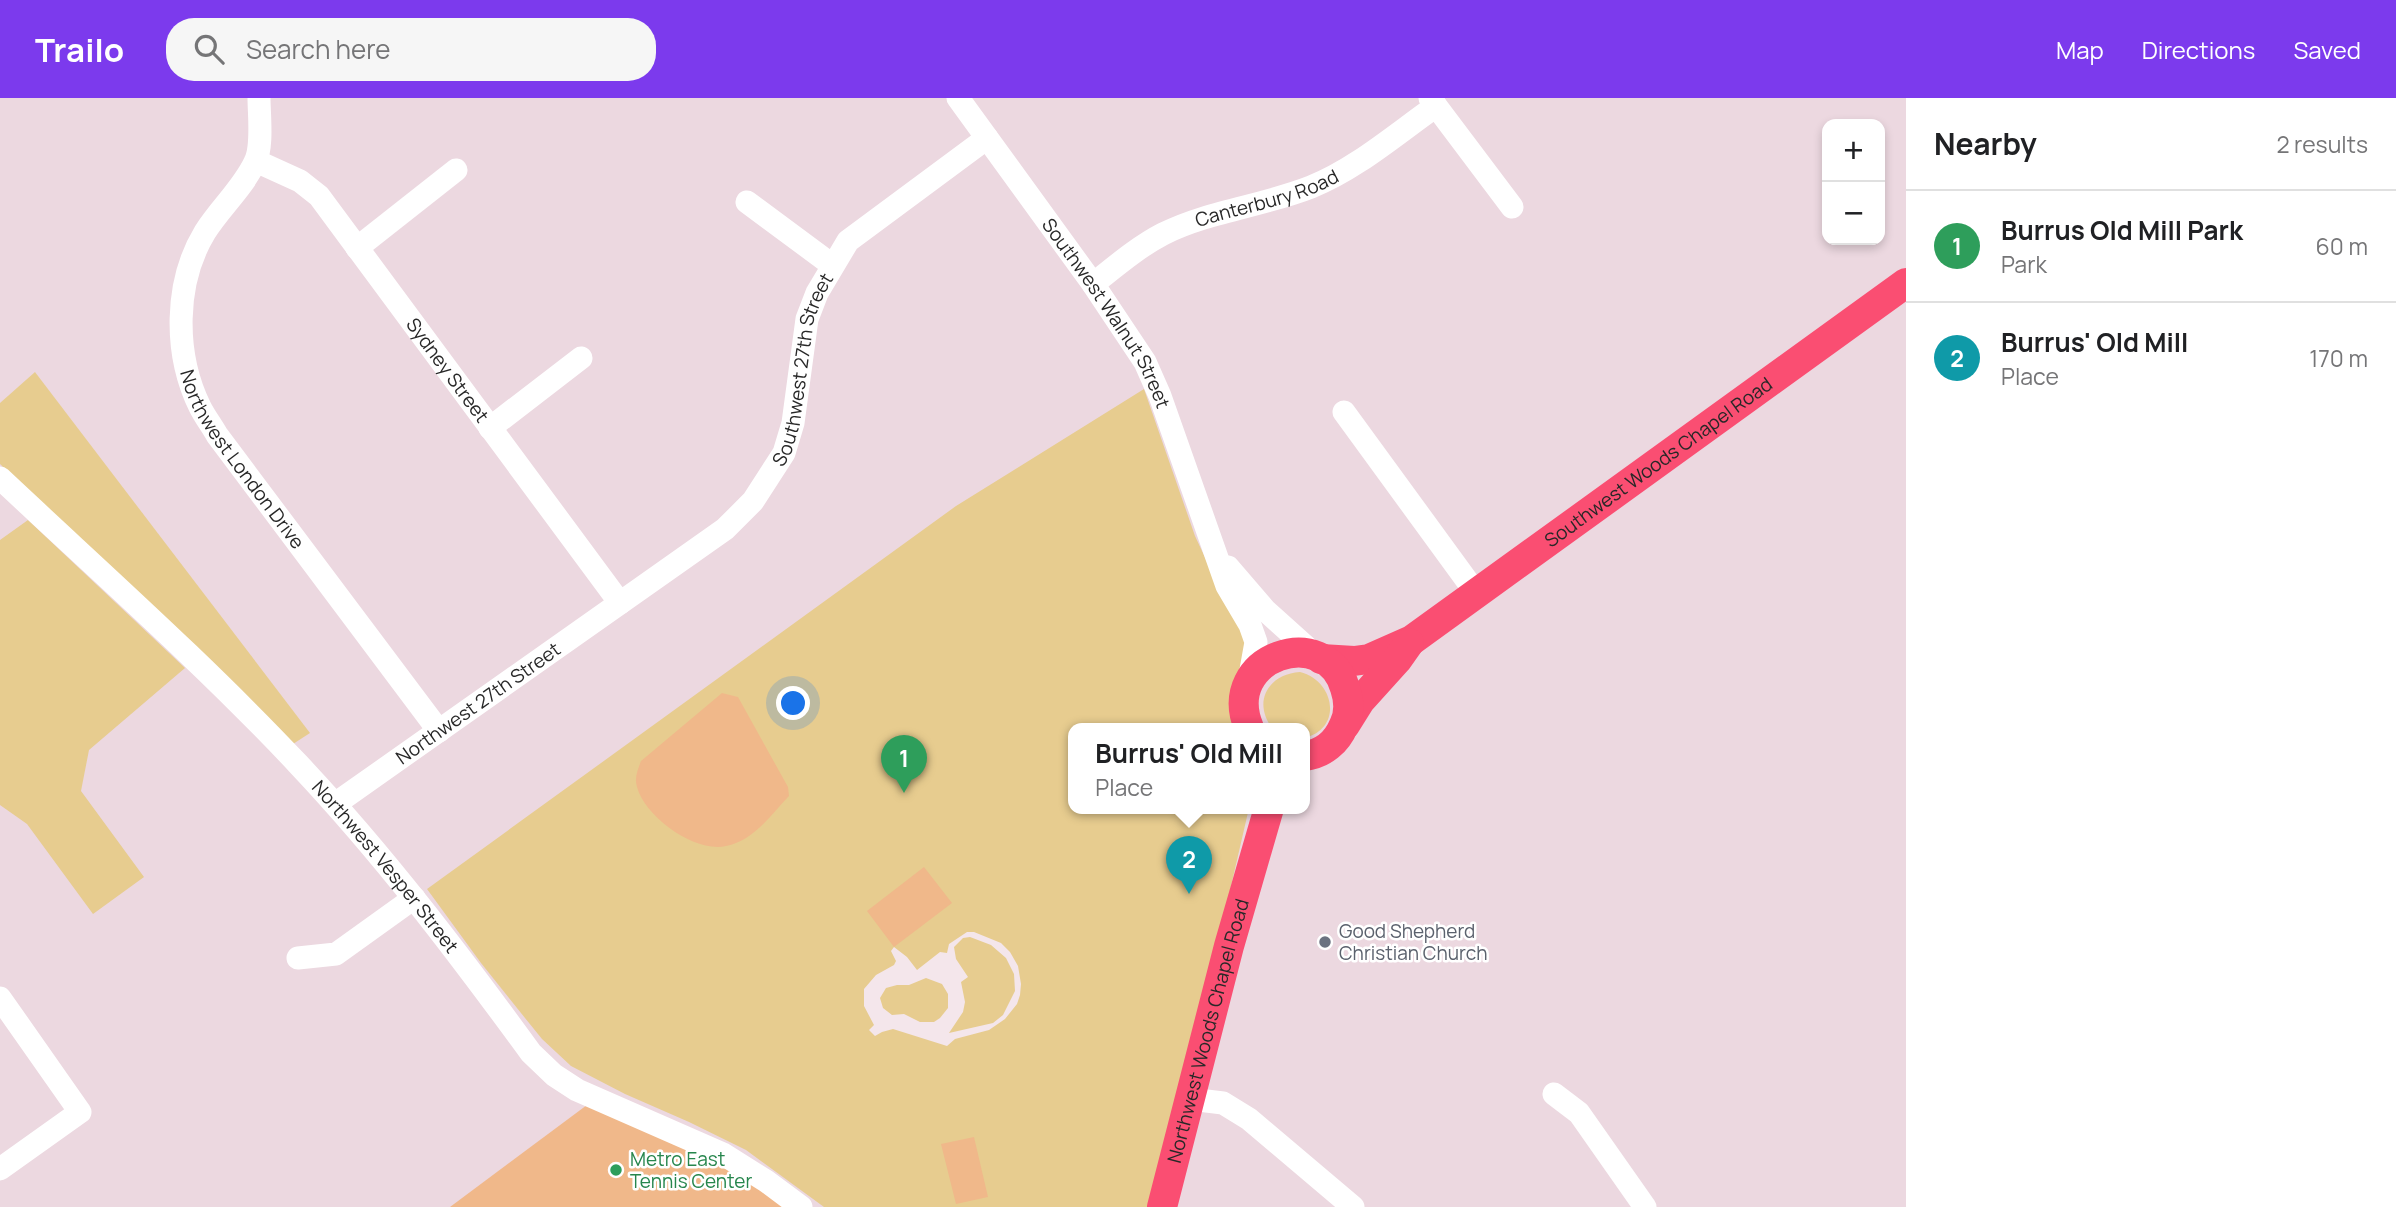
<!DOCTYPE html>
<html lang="en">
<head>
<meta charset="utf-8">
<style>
  :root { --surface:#fff; --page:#f6f6f6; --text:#202124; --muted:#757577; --line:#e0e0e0; --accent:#7c3aed }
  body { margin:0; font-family:Manrope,sans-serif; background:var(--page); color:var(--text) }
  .controls { position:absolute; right:21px; top:21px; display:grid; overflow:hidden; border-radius:14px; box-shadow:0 4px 10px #0003 }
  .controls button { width:63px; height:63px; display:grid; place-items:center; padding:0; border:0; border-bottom:2px solid var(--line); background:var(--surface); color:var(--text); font:35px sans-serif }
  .you { position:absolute; left:794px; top:606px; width:24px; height:24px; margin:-18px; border:5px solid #fff; border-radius:50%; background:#1a73e8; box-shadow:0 0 0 10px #1a73e833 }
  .badge { display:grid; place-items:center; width:46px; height:46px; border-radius:50%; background:var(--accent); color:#fff; font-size:23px; font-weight:700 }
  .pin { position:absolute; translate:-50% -58px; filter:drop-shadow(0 2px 4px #0008) }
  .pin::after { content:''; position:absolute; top:37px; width:24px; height:21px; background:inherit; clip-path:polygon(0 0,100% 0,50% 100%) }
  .popup { position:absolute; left:1068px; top:625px; width:242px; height:91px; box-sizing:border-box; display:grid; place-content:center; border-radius:14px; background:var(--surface); filter:drop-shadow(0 2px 5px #0005); font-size:23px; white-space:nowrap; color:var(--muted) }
  .popup b { font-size:26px; color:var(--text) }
  .popup::after { content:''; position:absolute; left:50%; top:100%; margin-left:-14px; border:14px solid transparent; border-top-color:var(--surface) }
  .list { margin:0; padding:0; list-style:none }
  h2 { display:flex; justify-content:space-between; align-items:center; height:91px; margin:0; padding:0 28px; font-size:30px }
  h2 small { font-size:23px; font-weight:400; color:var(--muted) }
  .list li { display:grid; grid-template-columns:46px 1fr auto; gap:21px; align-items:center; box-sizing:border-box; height:112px; padding:0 28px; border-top:2px solid var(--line) }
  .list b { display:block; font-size:26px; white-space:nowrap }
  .list p { margin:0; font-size:23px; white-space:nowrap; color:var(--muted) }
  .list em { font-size:23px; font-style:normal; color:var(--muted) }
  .icon { flex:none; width:38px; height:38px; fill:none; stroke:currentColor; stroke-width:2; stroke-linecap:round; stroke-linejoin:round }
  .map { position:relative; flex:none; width:1906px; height:1109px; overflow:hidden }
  header { display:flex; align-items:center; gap:42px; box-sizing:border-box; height:98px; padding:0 35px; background:var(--accent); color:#fff }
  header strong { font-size:33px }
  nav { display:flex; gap:38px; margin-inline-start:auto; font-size:24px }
  .search { width:490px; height:63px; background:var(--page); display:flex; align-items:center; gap:18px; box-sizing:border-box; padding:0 24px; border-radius:28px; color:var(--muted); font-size:26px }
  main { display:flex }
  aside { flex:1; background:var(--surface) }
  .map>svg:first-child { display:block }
  .green { fill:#e7cc8f }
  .pitch { fill:#f0b88a }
  .plaza { fill:#f4e6eb; fill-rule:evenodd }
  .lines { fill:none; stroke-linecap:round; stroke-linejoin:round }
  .minor { stroke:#fff; stroke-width:23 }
  .major { stroke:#fa4e72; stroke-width:30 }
  .worship-dot { fill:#6b7280; stroke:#fff; stroke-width:2.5 }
  .leisure-dot { fill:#2e9e5b; stroke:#fff; stroke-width:2.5 }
  .labels { text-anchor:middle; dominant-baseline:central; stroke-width:5; stroke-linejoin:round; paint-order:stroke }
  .street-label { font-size:19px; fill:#282828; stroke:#fff }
  .worship-label { font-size:19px; fill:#5b616d; stroke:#fff; text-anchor:start }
  .leisure-label { font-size:19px; fill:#27864d; stroke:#fff; text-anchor:start }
</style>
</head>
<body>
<header>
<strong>Trailo</strong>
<div class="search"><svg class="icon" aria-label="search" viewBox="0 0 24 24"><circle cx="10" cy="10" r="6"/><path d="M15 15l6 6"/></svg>Search here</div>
<nav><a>Map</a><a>Directions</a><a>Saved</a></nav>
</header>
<main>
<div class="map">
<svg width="1906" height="1109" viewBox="0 0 1906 1109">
  <rect width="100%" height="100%" fill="#ecd8e0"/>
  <g class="green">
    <path d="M35,274l275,361 -17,11 -293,-280v-61z"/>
    <path d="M1144,291l51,147 14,30 38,69 -5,93h-168v80h175l-30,130 -69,269h-326l-78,-57 -57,-28 -64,-28 -54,-28 -29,-27 -17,-21 -44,-55 -54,-74 529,-383z"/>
    <path d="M28,422l157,148 -96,82 -8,41 63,86 -51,37 -66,-90 -27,-19v-265z"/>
    <path d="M1300,574c35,9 43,56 5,66l-1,-10h-32c-20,-27 -3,-54 28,-56z"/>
  </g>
  <g class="pitch">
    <path d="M722,595l16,4 50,90 1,9c-18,19 -36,45 -63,50 -31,7 -81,-29 -89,-59 -3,-9 1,-18 4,-26z"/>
    <path d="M924,769l28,36 -58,44 -27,-36z"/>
    <path d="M587,1007l116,49 86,53h-339z"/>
    <path d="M974,1039l14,60 -32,7 -15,-60z"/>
  </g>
  <path class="plaza" d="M967,834h7l27,11 9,9 8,14 3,18 -1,11 -3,9 -12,15 -16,11 -34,9 -8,7 -54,-17 -11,3 -7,4 -6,-6 5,-5 -10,-19v-17l12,-14 18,-10 2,-4 -5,-10 3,-4 13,10 10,13 23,-18 7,1 2,-9zM970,839l21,8 15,13 8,16 1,17 -12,24 -10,8 -44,10 14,-21 2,-10 -4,-20 7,-5 -12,-18 -2,-12 9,-9zM926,880l16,6 6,10v14l-8,10 -6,4h-14l-16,-8 -12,1 -9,-7 -3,-10 6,-10 11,-3h12z"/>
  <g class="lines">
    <g class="minor">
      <path id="s1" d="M259,0c0,17 4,49 -4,64 -12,26 -35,46 -50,70 -31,51 -31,122 -5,175 5,10 12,19 17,28l222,296"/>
      <path id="s2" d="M958,0l135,186 52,78 15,34 67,190 23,39 6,17 -7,39"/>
      <path d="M1430,0l82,109"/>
      <path id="s3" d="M256,63l44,20 19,15 301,407"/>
      <path d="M747,104l85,63"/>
      <path d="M357,150l99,-78"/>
      <path id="s4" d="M1093,186c23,-18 45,-37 70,-50 46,-23 100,-28 148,-47 45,-18 85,-53 125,-81"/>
      <path d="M1344,314l132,181"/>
      <path d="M490,330l91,-70"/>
      <path id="s5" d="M0,380c100,94 204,186 298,286 85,90 160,189 233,289l23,22 23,15 146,64 43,27 35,26"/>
      <path d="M1228,469l37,43 49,44"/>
      <path id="s6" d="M335,706l390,-275 28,-28 31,-48 9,-30 14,-104 10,-26 31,-52 139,-103"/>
      <path d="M298,860l38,-4 78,-56"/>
      <path d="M0,900l80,114 -80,57"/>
      <path d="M1554,996l25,19 66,94"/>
      <path d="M1190,1001l33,4 26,16 104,88"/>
    </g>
    <g class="major">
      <path id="s7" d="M1321,561l33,2 15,-2 43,-19 494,-357"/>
      <path d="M1345,627l15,-24 37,-41 12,-17"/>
      <path d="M1249,630c-30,-72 77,-106 96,-40 4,12 5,25 -1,37 -7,17 -21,29 -40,31"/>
      <path id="s8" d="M1162,1109l67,-261 40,-138"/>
    </g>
  </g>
  <circle class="worship-dot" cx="1325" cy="844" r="7"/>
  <circle class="leisure-dot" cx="616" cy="1072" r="7"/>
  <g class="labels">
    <g class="street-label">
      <text stroke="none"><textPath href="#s4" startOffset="196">Canterbury Road</textPath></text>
      <text stroke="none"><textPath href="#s2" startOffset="262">Southwest Walnut Street</textPath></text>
      <text stroke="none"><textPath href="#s6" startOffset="660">Southwest 27th Street</textPath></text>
      <text stroke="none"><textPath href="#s3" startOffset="289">Sydney Street</textPath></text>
      <text stroke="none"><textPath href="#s1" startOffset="399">Northwest London Drive</textPath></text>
      <text stroke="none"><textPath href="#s7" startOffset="399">Southwest Woods Chapel Road</textPath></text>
      <text stroke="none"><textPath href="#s6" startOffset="175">Northwest 27th Street</textPath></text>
      <text stroke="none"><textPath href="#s5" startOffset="548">Northwest Vesper Street</textPath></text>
      <text stroke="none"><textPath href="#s8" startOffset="182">Northwest Woods Chapel Road</textPath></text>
    </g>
    <g class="worship-label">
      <text x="1339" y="833">Good Shepherd<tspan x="1339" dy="22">Christian Church</tspan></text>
    </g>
    <g class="leisure-label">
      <text x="630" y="1061">Metro East<tspan x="630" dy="22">Tennis Center</tspan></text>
    </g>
  </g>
</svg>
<div class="controls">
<button>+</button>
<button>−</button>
</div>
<div class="you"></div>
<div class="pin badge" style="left:904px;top:695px;background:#2e9e5b">1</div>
<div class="pin badge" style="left:1189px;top:796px;background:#0f9aa8">2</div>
<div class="popup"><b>Burrus' Old Mill</b>Place</div>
</div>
<aside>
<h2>Nearby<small>2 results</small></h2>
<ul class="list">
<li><span class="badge" style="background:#2e9e5b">1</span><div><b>Burrus Old Mill Park</b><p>Park</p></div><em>60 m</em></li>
<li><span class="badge" style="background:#0f9aa8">2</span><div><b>Burrus' Old Mill</b><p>Place</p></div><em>170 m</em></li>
</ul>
</aside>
</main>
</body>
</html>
